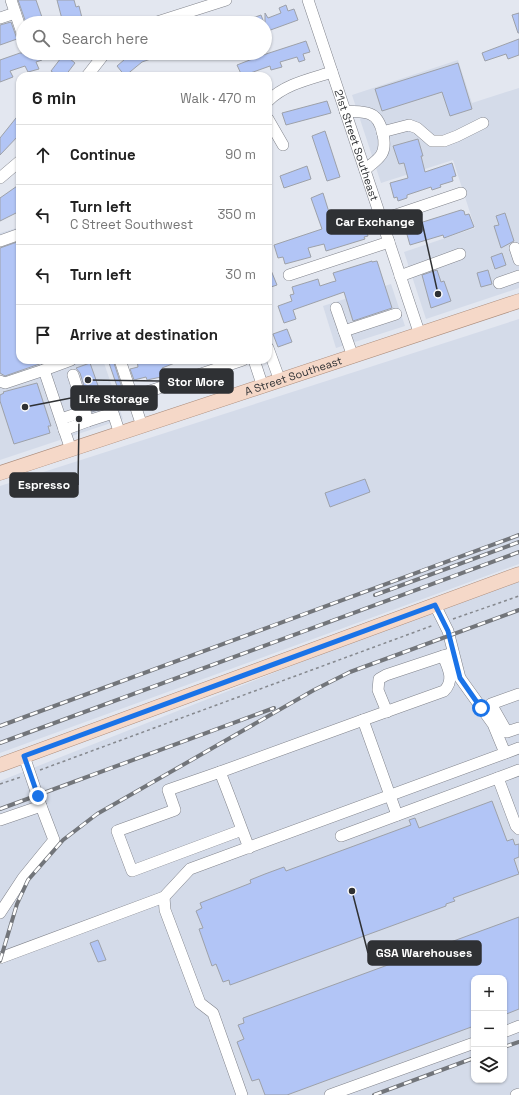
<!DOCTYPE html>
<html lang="en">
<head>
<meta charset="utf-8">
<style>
  :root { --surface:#fff; --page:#f2f2f2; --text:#222; --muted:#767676; --line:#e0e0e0 }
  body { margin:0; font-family:"Space Grotesk",sans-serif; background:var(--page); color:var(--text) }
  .controls { position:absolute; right:12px; bottom:12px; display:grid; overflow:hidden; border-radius:8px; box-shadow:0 1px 3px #0004 }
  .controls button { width:36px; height:36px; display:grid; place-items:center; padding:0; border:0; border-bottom:1px solid var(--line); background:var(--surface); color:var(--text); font:20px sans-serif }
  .stop { position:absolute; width:12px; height:12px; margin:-9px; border:3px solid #1a73e8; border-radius:50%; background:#fff }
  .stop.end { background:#1a73e8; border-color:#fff; box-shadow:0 1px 4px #0008 }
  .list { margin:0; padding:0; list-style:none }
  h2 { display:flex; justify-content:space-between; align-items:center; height:52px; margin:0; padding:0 16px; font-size:17px }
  h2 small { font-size:13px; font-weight:400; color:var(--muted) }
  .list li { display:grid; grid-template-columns:26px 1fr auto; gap:12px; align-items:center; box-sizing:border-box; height:60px; padding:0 16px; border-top:1px solid var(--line) }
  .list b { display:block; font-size:15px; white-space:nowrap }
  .list p { margin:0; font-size:13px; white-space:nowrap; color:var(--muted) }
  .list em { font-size:13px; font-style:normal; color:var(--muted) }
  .icon { flex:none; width:22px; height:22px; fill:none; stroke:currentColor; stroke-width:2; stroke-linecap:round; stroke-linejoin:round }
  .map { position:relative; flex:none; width:519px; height:1095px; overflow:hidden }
  .search { position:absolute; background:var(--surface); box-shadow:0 1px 3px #0004; left:16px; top:16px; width:256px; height:44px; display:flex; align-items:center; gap:10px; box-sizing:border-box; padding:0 14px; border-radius:22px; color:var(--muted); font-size:15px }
  .panel { position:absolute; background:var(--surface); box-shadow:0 1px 3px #0004; left:16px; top:72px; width:256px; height:292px; border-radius:12px }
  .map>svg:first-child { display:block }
  .built { fill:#d4dbe9; fill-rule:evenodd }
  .building { fill:#b2c5f6; stroke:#9da1a9 }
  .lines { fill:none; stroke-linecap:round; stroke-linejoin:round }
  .minor-casing { stroke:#80838b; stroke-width:12 }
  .major-casing { stroke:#ac8d7c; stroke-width:15 }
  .path { stroke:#85888e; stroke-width:1.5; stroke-dasharray:3 3; stroke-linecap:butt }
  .minor { stroke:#fff; stroke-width:11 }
  .major { stroke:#f5d8c8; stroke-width:14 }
  .rail-casing { stroke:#72757a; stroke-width:4 }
  .rail { stroke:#fff; stroke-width:2.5; stroke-dasharray:8; stroke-linecap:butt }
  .route { stroke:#1a73e8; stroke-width:5 }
  .labels { text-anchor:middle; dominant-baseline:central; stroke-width:4; stroke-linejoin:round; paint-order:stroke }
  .street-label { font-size:11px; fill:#2f3134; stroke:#fff }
  .leader { fill:none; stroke:#2f3134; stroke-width:1.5 }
  .callout-dot { fill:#2f3134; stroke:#fff; stroke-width:1.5 }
  .callout { fill:#2f3134; stroke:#2f3134; stroke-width:1.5 }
  .callout-label { font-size:12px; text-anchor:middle; font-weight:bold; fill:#fff }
</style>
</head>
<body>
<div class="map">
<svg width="519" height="1095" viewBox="0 0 519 1095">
  <rect width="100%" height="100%" fill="#e3e7f0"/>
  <g class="built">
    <path d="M458,60l14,43 47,-15v200l-93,31 -22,-67 71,-24 -22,-68 -72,23 -29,-88z"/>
    <path d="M20,227v133h83l20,59 -123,41v-227z"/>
    <path d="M391,284l14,42 -69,22 -13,-42z"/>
    <path d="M519,319v245l-519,189v-267z"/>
    <path d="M519,576v519h-519v-314zM474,978h30v102h-30z"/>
  </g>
  <g class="building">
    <path d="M18,0h18l8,23h-18z"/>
    <path d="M57,0h17l2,7 3,-1 3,12 -19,5z"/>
    <path d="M286,5l2,6 6,-2 4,11 -33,12v-19l3,5 13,-5 -2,-5z"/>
    <path d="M519,13v20h-1l-6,-18z"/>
    <path d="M261,15l3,8h-23v-1z"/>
    <path d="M11,22l6,17 -17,6v-20z"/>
    <path d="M519,39v16l-11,4 -2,-5 -21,7 -3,-8z"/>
    <path d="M306,41l4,11 -7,2 2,6 -6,2 -2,-5 -17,5 2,5 -11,3 -1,-4 -28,10 -5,-11 23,-9z"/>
    <path d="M20,53h19l3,7 -6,2 3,7 -11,3 -3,-6 -15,5 3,6 -13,5v-22z"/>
    <path d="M132,53h33v1l-23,8 -17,14 -8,-10z"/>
    <path d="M64,54l11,9 -10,13h-7l-7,-5z"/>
    <path d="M458,63l14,46 -22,7 -8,-24 -60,19 -7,-22z"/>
    <path d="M327,101l4,12 -45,12 -4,-12z"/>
    <path d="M20,113v21l-20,21v-17z"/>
    <path d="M325,131l15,46 -13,4 -15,-45z"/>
    <path d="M418,139l5,17h-2l4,16 27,-9 4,13 -4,1 1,4 -13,4 1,2 -9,3 -1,-3 -24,8v3l-9,3 -1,-4 -3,1 -4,-15 18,-5 -4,-15 -5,1 -6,-18z"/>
    <path d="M307,166l4,13 -27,9 -4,-12z"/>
    <path d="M20,184v27l-20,10v-23z"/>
    <path d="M323,193l10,32 29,-9 6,20 -4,1 1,2 -39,12 -2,-7 -16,4 3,9 -26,7 -2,-7 -5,1 -4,-13 48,-16 -11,-31z"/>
    <path d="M461,210l3,1 1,4 4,-1 5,13 -30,11 -1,-3 -33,10 -4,-14h2l-1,-4z"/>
    <path d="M505,213l9,28 -13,7 -7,-22 5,-1 -3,-9z"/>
    <path d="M20,241v119h31l-46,16 -5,-3v-125z"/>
    <path d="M502,253l4,12 -11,4 -4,-12z"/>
    <path d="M372,261v1l5,-1 15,47 -39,13 -9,-29 -51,18 3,9 -12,4 -6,-17 14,-5 -2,-6 4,-1 -2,-7 26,-8 2,7 12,-4 4,-1 -3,-8z"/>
    <path d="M268,263l9,22 -9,3z"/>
    <path d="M437,270l4,12 3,-1 7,20 -20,7 -9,-33z"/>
    <path d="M488,270l4,14 -11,3 -4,-14z"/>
    <path d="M287,329l5,13 -14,5 -5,-13z"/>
    <path d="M108,360h5l11,34 -4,1z"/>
    <path d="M137,360h42l1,1 -18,7 1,4 -3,1 1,4 -14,3 -1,-3 -12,3 -4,-11 8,-2z"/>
    <path d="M90,363l11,31 4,-1 5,13 -18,6 -12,-39 -4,-5z"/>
    <path d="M37,383l14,43h-3l2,7 -36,11 -14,-43v-6l4,-2 -1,-1z"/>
    <path d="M365,479l5,13 -40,15 -5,-14z"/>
    <path d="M492,801l15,40 6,-2 2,6 4,-1v13l-5,2 5,15 -66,24 2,3 -9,3v2l-216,79 -1,-5 -6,2 -7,-18 -4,2 -13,-37 4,-1 -7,-17 6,-3 -2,-5 51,-20 -1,-3 15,-6 19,-7 2,4 125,-46 -2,-5 6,-2 4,10z"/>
    <path d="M519,917v92l-15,6v-37h-30v48l-187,69h-22l-6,-16 -7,2 -15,-39 7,-3 -6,-14 6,-2 -1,-5z"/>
    <path d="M98,940l8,20 -8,2 -8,-19z"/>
  </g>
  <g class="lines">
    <defs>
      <g id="minor">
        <path d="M11,0l12,36"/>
        <path id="s1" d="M308,0l112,335"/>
        <path d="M0,18l15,-5"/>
        <path d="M154,23l72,-23"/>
        <path d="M87,76l18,-23"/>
        <path d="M268,101c17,-17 42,-22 64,-29"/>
        <path d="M345,111c8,1 18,0 25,3 12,4 18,32 11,41 -4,6 -11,10 -16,15"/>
        <path d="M268,119l15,26"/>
        <path d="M382,132l27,-7 8,3 15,13h12l13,-5 26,-13"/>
        <path d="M0,178l20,-17"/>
        <path d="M381,220l80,-27"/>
        <path d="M0,241l20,-7"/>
        <path d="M515,248l4,12"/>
        <path d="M289,275l100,-33"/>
        <path d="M400,276l60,-22"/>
        <path d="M499,283l20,-7"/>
        <path d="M336,308l17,49"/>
        <path d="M344,331l52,-17"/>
        <path d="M268,348l12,33"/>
        <path d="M120,360l22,66"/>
        <path d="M254,360l9,27"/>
        <path d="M44,370l27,-10"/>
        <path d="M73,375l15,46 25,-8 7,21"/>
        <path d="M0,381l5,2 39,-13 27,80"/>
        <path d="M132,397l111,-37"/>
        <path d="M61,419l24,-8"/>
        <path d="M64,430l24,-9"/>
        <path d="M435,605l13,26 12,47 33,46 12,29"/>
        <path d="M519,694l-28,10 16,28 12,-4"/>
        <path d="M387,712l-9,-22 1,-11 7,-4 57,-19"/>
        <path d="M363,720l81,-29c11,-11 4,-23 -1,-35l10,-3"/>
        <path d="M220,772l143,-52 34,95"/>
        <path d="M498,778l18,48 3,3"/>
        <path d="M0,820l41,-14 -17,-50"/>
        <path d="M242,830l-110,41 -15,-40 58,-21 -7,-20 52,-18c10,25 19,50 29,76"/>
        <path d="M341,836l178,-66"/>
        <path d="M164,897l1,13 35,93 13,10 29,82"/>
        <path d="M0,913l23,-35 31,-38 -13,-34"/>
        <path d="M0,958l164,-61 26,-28 329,-121"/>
        <path d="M504,1032l15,-6"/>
        <path d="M330,1095l144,-52"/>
        <path d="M516,1095l3,-1"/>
      </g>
      <g id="major">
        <path id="s2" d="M0,473l519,-172"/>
        <path d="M0,765l519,-191"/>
      </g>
    </defs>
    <use href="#minor" class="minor-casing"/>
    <use href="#major" class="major-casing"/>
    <g class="path">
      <path d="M453,619l66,-23"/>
      <path d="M40,770l394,-145"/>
      <path d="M0,784l21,-7"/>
    </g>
    <use href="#minor" class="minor"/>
    <use href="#major" class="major"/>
    <defs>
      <g id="rail">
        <path d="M375,595l144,-53"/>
        <path d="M0,726l519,-191"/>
        <path d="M0,743l519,-191"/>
        <path d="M0,809l274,-101"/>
        <path d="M0,961l17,-57 11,-24 35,-40 34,-26 217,-124 36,-18 169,-62"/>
        <path d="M504,1047l15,-5"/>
        <path d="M374,1095l100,-37"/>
      </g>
    </defs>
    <use href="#rail" class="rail-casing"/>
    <use href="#rail" class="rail"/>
  </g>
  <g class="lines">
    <path class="route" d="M38,796l-14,-40 411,-151 13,26 12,47 21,30"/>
  </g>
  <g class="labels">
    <g class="street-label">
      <text stroke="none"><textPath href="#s1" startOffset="153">21st Street Southeast</textPath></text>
      <text stroke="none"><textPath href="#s2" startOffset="309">A Street Southeast</textPath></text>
    </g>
  </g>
  <path class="leader" d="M438 294L422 222M88 380L160 381M25 407L71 398M79 419L78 485M352 891L368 953"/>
  <g class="callout-dot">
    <circle cx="438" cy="294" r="4"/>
    <circle cx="88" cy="380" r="4"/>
    <circle cx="25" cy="407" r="4"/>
    <circle cx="79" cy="419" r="4"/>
    <circle cx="352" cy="891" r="4"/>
  </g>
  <g class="callout">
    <rect x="327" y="210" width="95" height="24" rx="4"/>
    <rect x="160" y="369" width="73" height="24" rx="4"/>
    <rect x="71" y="386" width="86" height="24" rx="4"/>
    <rect x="10" y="473" width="68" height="24" rx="4"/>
    <rect x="368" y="941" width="113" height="24" rx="4"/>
  </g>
  <g class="callout-label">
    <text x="375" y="226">Car Exchange</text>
    <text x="196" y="386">Stor More</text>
    <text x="114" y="403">Life Storage</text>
    <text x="44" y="489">Espresso</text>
    <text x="424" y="957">GSA Warehouses</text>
  </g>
</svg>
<div class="controls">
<button>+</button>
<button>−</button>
<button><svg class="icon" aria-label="layers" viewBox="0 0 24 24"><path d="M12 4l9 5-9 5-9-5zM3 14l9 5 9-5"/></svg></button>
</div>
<div class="stop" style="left:481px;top:708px"></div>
<div class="stop end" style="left:38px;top:796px"></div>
<div class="search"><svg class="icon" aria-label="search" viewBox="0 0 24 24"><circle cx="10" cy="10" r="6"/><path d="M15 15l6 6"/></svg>Search here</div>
<section class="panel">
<h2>6 min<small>Walk · 470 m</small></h2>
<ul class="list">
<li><svg class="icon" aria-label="ahead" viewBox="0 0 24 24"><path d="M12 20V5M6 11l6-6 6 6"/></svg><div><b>Continue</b></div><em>90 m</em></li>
<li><svg class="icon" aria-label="left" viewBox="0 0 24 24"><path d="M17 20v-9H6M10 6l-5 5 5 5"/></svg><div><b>Turn left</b><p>C Street Southwest</p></div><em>350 m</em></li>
<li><svg class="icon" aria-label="left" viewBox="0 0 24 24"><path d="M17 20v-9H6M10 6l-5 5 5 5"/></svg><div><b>Turn left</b></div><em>30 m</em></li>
<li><svg class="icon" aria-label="arrive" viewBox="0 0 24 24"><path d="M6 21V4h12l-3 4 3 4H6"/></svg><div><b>Arrive at destination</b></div></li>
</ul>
</section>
</div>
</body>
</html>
